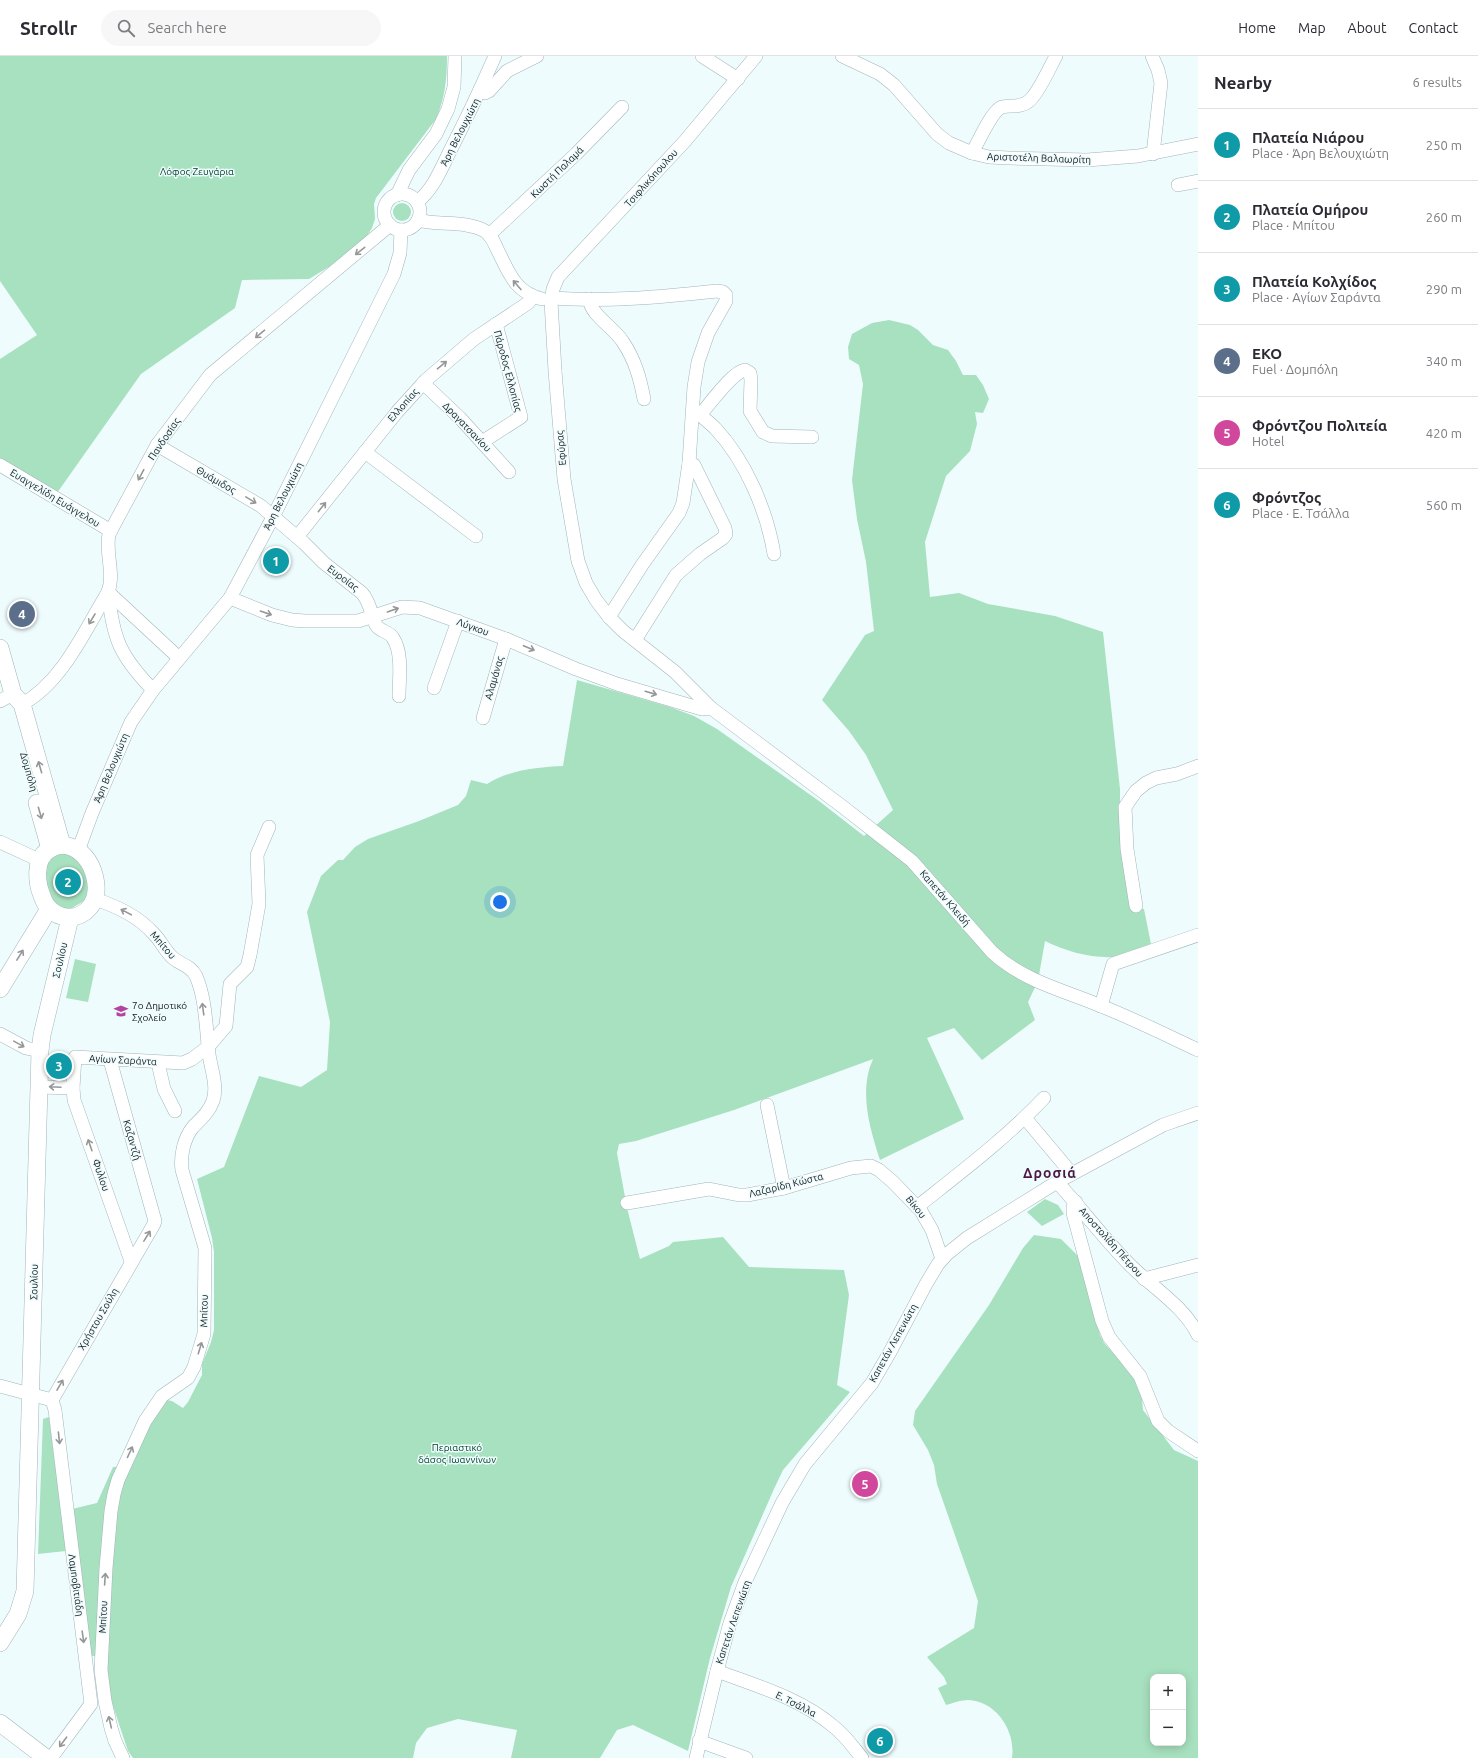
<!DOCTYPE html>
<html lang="en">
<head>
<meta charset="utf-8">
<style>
  :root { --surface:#fff; --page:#f7f7f7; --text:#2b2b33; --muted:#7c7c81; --line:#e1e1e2; --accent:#b3439f }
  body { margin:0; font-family:Ubuntu,sans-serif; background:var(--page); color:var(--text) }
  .controls { position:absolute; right:12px; bottom:12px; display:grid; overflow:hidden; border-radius:8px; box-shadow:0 2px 10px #0003 }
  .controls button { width:36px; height:36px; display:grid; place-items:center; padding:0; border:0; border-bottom:1px solid var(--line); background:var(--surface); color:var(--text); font:20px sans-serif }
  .you { position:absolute; left:500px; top:846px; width:14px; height:14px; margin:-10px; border:3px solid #fff; border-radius:50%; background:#1a73e8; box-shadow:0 0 0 6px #1a73e833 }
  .badge { display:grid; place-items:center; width:26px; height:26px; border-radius:50%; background:var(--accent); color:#fff; font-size:13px; font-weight:700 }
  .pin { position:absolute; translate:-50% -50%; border:2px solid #fff; box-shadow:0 1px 4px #0006 }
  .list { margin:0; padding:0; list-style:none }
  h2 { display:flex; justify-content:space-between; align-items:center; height:52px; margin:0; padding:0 16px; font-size:17px }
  h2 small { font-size:13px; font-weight:400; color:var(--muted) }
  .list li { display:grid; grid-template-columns:26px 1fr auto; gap:12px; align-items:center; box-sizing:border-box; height:72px; padding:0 16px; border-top:1px solid var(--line) }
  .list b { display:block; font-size:15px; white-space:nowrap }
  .list p { margin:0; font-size:13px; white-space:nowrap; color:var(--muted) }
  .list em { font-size:13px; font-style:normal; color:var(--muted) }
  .icon { flex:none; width:22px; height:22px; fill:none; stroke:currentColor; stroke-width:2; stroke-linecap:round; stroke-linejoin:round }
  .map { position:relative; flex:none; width:1198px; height:1702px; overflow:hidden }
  header { display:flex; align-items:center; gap:24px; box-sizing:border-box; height:56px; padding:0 20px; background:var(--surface); border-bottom:1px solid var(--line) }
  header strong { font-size:19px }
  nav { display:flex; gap:22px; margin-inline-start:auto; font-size:14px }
  .search { width:280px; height:36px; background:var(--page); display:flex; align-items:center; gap:10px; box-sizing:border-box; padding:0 14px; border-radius:22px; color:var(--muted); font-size:15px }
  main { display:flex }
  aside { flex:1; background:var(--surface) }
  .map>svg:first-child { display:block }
  .green { fill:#a8e1bf; fill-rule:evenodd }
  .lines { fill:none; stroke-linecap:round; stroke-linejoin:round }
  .minor-casing { stroke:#a1b5b8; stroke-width:14 }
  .major-casing { stroke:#a1b5b8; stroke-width:18 }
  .minor { stroke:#fff; stroke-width:13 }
  .major { stroke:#fff; stroke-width:17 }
  .oneway { stroke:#959899 }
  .labels { text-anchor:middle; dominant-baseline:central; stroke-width:3; stroke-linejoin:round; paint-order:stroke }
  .street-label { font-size:10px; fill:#141b1d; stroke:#effcfe }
  .park-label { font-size:10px; fill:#044328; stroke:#effcfe }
  .poi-label { font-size:10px; fill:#141b1d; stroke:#effcfe; text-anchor:start }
  .district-label { font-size:14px; font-weight:bold; letter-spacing:1px; fill:#4e1844; stroke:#effcfe }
</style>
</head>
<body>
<header>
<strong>Strollr</strong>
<div class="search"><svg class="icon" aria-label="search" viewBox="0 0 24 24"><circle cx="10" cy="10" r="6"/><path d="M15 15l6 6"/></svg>Search here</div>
<nav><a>Home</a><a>Map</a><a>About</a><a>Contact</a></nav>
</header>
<main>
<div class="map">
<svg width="1198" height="1702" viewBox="0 0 1198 1702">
  <rect width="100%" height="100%" fill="#effcfe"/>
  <g class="green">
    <path d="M0,0h447c0,23 -2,42 -11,63l-60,79 -2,6 1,15 -3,9 -5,8 -35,29 -23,14 -67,1 -7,28 -94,66 -84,119 -57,-35v-99l37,-24 -37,-54z"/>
    <circle cx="402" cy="156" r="9"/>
    <path d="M889,264l21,5 8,5 15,15 15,5 8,11 7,14h13l7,10 6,14 -6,14 -8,-1 2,12 -7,27 -24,25 -21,66 5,55 29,-4 29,11 67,12 48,16 17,157v20l13,99 11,1 8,40c-9,2 -18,6 -28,7 -27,4 -55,-3 -79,-15l-7,40 -10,21 7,18 -53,40 -28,-32 -27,10 37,81 -84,41c-9,-28 -19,-60 -11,-90 1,-4 3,-8 4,-11l-139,51 -98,31 -17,3 -2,9 10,55 13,51 29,-13 4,-4 50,-5 26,30 95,3 5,25 -12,90 13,7 -67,78 -9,19 -43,98 -21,71 -22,93 -55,-26 -16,5 -17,28h-89l6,-28 -59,-11 -31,9 -11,15 -3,15h-280l-5,-7 -17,-51 -5,-44h-15l-19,-147 25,-6 16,-36 13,-1 24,-47 17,-19 5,1 11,7 5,-6 14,-27v-11l9,-22 3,-12v-78l-2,-14 -15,-59 27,-12 35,-91 42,11 26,-17 3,-48 -23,-110 14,-36 17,-16h5l12,-13 13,-8 51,-18 39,-16 8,-9 5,-16 16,4c22,-14 51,-17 76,-18l14,-86 93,27 24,9 23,13 102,72 45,35 29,-26 -27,-55 -17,-24 -27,-31 43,-65 9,-4 -8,-69 -9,-43 -5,-39 11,-96 -4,-19 -10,-6 -1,-12 4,-13 20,-11z"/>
    <path d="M62,797l11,2 15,17v22l-4,7 -12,7h-9l-10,-7 -6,-14 -2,-18 5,-11z"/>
    <path d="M75,903l21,5 -8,38 -22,-4z"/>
    <path d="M1045,1143l13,6 6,9 -22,12 -15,-14z"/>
    <path d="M1034,1179l27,4 19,19 20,77 4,8 33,36 4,9 2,22 31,40 24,11v297h-186c4,-26 -15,-57 -44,-58 -7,0 -15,3 -22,5l-8,-17 9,-4 -3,-7 -17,-20 47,-29 4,-27 -41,-117 -3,-19 -6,-15 -15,-25 2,-14 74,-106 34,-57zM1153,1621h30v66h-30z"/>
    <path d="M49,1361l17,134 -28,3 5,-135z"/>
  </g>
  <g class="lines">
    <defs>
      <g id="minor">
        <path d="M702,0l36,23"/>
        <path d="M756,0l-71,85 -127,136 -5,12 -2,12 4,70 9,108 14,82 8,22 10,17 13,17 14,14 52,41 36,36 132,99 69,54 80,91c31,29 71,38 109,54 33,13 65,29 97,44"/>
        <path d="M842,0l38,18 14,11 43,49 12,9 23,10 17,4 20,1 78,2 51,-4 60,-12"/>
        <path d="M1152,0l6,14 3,13 -8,71"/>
        <path d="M480,36l5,1 4,-2 18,-20 30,-15"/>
        <path d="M972,97c6,-10 20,-43 30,-46 9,-2 19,1 27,-6 9,-7 21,-34 27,-45"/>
        <path d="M1178,129l20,-4"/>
        <circle cx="402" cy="156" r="18"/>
        <path d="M397,139l12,-25 27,-36 12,-25 6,-22 1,-31"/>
        <path d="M417,146c16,-12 24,-33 33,-51 16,-31 31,-63 45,-95"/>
        <path d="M418,164c21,6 47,0 67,11 6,4 9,11 12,18 12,23 17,43 45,50"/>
        <path d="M489,179l87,-81 46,-47"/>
        <path d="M552,242c55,4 110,-1 165,-7l6,1 3,3v6l-18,32 -10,29 -4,25 -5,76 -6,40 -4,10 -37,52 -33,52"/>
        <path d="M589,243c3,18 25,28 34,43 12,18 17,36 21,57"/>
        <path d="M423,327l37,35 49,54"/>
        <path d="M694,354c7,6 15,12 21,18 31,33 52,83 59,126"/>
        <path d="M700,359c10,-11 32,-43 45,-45l5,3 1,7 -1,31 13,21 9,4 40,1"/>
        <path d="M482,386l39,-25 -25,-93"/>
        <path d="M157,389l104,61 43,37 20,20 38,30c8,9 9,21 14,32 4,7 13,6 17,13 10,15 6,41 6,58"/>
        <path d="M365,396l111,84"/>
        <path d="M0,409l111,66"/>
        <path d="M297,481l100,-125 29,-32 48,-41 54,-36 5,-6"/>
        <path d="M108,536c5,47 12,64 45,98"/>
        <path d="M108,536l71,66"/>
        <path d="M230,542l42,17 20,5 13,1h53l44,-14 18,1 86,31 70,30 41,15 85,25 9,-1"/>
        <path d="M635,584l41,-65 24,-21 23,-16 3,-4 -1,-6 -31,-63 -5,-2"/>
        <path d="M434,632l24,-67"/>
        <path d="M0,645l13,-7"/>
        <path d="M22,648c40,-21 63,-74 86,-112 7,-19 -3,-39 1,-58l48,-89 53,-70 180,-150"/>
        <path d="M483,662l23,-79"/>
        <path d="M0,786l39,18"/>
        <path d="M78,795l14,-38 39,-91 22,-32 77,-92 43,-81 121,-243 6,-21 1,-23"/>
        <path d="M95,843c23,8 43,17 59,35 7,7 11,17 19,24 8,7 17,7 23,18 10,23 10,53 13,78 2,15 9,32 4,47 -4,11 -12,18 -20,26 -9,11 -13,29 -11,43l23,78 -1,86 -10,33 -6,11 -26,18 -17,25 -27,59 -4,14 -3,17 -5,57 -5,102 4,31 6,27 4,13 8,17"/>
        <path d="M1136,850l-9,-57 -2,-42 11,-16 10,-8 10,-5 21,-4 21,-8"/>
        <path d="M1101,950l12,-42 85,-29"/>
        <path d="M0,978l26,14 14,3"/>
        <path d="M158,1007l6,26 11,22"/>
        <path d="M38,1031l35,1"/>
        <path d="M767,1049l17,83"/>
        <path d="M1025,1062l47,56"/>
        <path d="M1057,1126c25,27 47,57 73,83 23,23 54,41 68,70"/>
        <path d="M1076,1146l-3,5v6l29,108 7,16 31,39 18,45 10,10 30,20"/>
        <path d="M627,1147l82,-14 30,6h8l37,-7 67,-20 20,-2 8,4 14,12 28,29 11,19 10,29"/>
        <path d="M917,1151c44,-35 88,-68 127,-109"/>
        <path d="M131,1205l-57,-161 -1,-12 2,-31 108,6 9,-4 16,-12 18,-21 4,-42 17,-17 3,-12 9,-51 -2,-49 12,-28"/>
        <path d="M1144,1223l54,-14"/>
        <path d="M0,1330l52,14 102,-176 1,-3 -45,-161"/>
        <path d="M717,1615c40,15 83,27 116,55 12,9 20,21 29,32"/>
        <path d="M699,1685l47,17"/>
        <path d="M51,1702l40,-54 -36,-294 -3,-10"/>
        <path d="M696,1702l21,-87 13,-48 15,-41 37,-79 23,-39 67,-81 18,-31 36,-68 12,-20 9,-10 20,-16 90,-56 106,-57 35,-12"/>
      </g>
      <g id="major">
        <path d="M0,592l13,46 9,10 40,141"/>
        <path d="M37,747l13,46"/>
        <path d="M62,789c15,1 26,12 31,26 4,12 6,26 -4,37 -11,13 -31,12 -42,-2 -4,-5 -6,-13 -8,-19 -4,-20 0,-39 23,-42z"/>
        <path d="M0,933l49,-80"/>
        <path d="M0,1587l18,-29 7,-23 15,-540 2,-16 28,-117"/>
        <path d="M0,1667l46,35"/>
      </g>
    </defs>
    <use href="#minor" class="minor-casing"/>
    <use href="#major" class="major-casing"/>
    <use href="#minor" class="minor"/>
    <use href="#major" class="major"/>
  </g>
  <defs><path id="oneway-shaft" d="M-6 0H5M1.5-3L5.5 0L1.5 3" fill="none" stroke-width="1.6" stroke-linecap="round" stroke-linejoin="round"/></defs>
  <g class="oneway">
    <use href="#oneway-shaft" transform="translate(360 195) rotate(142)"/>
    <use href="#oneway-shaft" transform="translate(517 229) rotate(-131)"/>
    <use href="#oneway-shaft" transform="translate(260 278) rotate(140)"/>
    <use href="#oneway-shaft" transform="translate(442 309) rotate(-40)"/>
    <use href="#oneway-shaft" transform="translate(141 419) rotate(118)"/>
    <use href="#oneway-shaft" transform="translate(251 444) rotate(31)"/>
    <use href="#oneway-shaft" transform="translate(322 451) rotate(-52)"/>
    <use href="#oneway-shaft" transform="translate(393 554) rotate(-19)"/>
    <use href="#oneway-shaft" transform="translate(266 557) rotate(19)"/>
    <use href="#oneway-shaft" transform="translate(92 563) rotate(121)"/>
    <use href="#oneway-shaft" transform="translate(529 592) rotate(23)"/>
    <use href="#oneway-shaft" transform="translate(651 637) rotate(16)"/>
    <use href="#oneway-shaft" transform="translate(40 711) rotate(-106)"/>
    <use href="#oneway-shaft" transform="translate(40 757) rotate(74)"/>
    <use href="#oneway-shaft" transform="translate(126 856) rotate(-152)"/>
    <use href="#oneway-shaft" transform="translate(20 899) rotate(-58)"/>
    <use href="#oneway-shaft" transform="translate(203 953) rotate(-98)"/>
    <use href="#oneway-shaft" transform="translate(19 988) rotate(29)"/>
    <use href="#oneway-shaft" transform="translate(55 1031) rotate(-177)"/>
    <use href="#oneway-shaft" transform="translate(90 1089) rotate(-109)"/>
    <use href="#oneway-shaft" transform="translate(147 1180) rotate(-58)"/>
    <use href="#oneway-shaft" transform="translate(200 1292) rotate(-73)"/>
    <use href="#oneway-shaft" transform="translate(60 1329) rotate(-60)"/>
    <use href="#oneway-shaft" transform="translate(59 1382) rotate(84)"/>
    <use href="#oneway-shaft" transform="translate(130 1396) rotate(-65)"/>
    <use href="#oneway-shaft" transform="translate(105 1523) rotate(-86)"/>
    <use href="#oneway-shaft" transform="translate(83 1581) rotate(82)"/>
    <use href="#oneway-shaft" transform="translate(110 1666) rotate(-103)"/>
    <use href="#oneway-shaft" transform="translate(63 1686) rotate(127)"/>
  </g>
  <defs>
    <symbol id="school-bare" viewBox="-9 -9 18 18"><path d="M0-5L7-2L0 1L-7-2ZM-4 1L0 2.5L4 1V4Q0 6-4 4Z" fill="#b3439f" stroke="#effcfe" stroke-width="2.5" paint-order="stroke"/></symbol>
  </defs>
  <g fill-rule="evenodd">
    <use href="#school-bare" x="111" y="945" width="20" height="20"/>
  </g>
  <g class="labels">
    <g class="street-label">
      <text transform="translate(460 76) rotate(-63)">Άρη Βελουχιώτη</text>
      <text transform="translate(1039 102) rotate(2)">Αριστοτέλη Βαλαωρίτη</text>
      <text transform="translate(557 116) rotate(-44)">Κωστή Παλαμά</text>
      <text transform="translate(651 122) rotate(-48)">Τσιφλικόπουλου</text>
      <text transform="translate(508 315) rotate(75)">Πάροδος Ελλοπίας</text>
      <text transform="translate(403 349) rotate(-49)">Ελλοπίας</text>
      <text transform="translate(467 371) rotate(46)">Δραγατσανίου</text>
      <text transform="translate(164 383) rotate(-56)">Πανδοσίας</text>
      <text transform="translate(561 392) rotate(-95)">Εφύρας</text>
      <text transform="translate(216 424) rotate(30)">Θυάμιδος</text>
      <text transform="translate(283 440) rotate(-63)">Άρη Βελουχιώτη</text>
      <text transform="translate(55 442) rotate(31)">Ευαγγελίδη Ευάγγελου</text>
      <text transform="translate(343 522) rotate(37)">Ευροίας</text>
      <text transform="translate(473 571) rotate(20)">Λύγκου</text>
      <text transform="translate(494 622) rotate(-74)">Αλαμάνας</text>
      <text transform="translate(111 712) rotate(-67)">Άρη Βελουχιώτη</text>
      <text transform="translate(29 716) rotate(74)">Δομπόλη</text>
      <text transform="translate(945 842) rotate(49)">Καπετάν Κλειδή</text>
      <text transform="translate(163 889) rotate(49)">Μπίτου</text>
      <text transform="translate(60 904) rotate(-77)">Σουλίου</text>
      <text transform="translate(123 1004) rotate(3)">Αγίων Σαράντα</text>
      <text transform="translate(132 1084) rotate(74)">Καζαντζή</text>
      <text transform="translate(101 1119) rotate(71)">Φυλίου</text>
      <text transform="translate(786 1129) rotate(-14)">Λαζαρίδη Κώστα</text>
      <text transform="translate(916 1151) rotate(51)">Βίκου</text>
      <text transform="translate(1111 1186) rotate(48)">Αποστολίδη Πέτρου</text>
      <text transform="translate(34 1226) rotate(-89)">Σουλίου</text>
      <text transform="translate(204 1255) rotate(-89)">Μπίτου</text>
      <text transform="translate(98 1263) rotate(-60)">Χρήστου Σούλη</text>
      <text transform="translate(893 1287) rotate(-61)">Καπετάν Λεπενιώτη</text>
      <text transform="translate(76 1529) rotate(82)">Λαμποβιτιάδη</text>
      <text transform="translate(103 1561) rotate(-87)">Μπίτου</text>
      <text transform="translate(733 1566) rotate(-71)">Καπετάν Λεπενιώτη</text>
      <text transform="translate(796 1648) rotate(27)">Ε. Τσάλλα</text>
    </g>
    <g class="park-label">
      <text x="197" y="115">Λόφος Ζευγάρια</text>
      <text x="457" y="1391">Περιαστικό<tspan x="457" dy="12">δάσος Ιωαννίνων</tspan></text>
    </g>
    <g class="poi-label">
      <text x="132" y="949">7ο Δημοτικό<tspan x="132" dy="12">Σχολείο</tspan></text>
    </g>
    <g class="district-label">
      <text x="1050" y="1117">Δροσιά</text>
    </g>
  </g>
</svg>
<div class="controls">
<button>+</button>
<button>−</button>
</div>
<div class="you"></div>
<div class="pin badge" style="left:276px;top:505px;background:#0f9aa8">1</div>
<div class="pin badge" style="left:68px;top:826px;background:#0f9aa8">2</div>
<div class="pin badge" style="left:59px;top:1010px;background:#0f9aa8">3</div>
<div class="pin badge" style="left:22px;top:558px;background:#5c6f8a">4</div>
<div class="pin badge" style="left:865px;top:1428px;background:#d1479c">5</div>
<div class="pin badge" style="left:880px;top:1685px;background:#0f9aa8">6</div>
</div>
<aside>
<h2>Nearby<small>6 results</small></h2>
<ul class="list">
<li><span class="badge" style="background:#0f9aa8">1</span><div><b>Πλατεία Νιάρου</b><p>Place · Άρη Βελουχιώτη</p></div><em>250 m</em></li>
<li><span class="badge" style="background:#0f9aa8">2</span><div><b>Πλατεία Ομήρου</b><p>Place · Μπίτου</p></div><em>260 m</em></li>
<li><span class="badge" style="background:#0f9aa8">3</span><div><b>Πλατεία Κολχίδος</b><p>Place · Αγίων Σαράντα</p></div><em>290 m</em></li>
<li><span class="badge" style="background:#5c6f8a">4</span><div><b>EKO</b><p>Fuel · Δομπόλη</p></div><em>340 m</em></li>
<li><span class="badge" style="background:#d1479c">5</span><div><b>Φρόντζου Πολιτεία</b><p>Hotel</p></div><em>420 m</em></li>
<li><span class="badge" style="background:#0f9aa8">6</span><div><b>Φρόντζος</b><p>Place · Ε. Τσάλλα</p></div><em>560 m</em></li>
</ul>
</aside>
</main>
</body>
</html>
